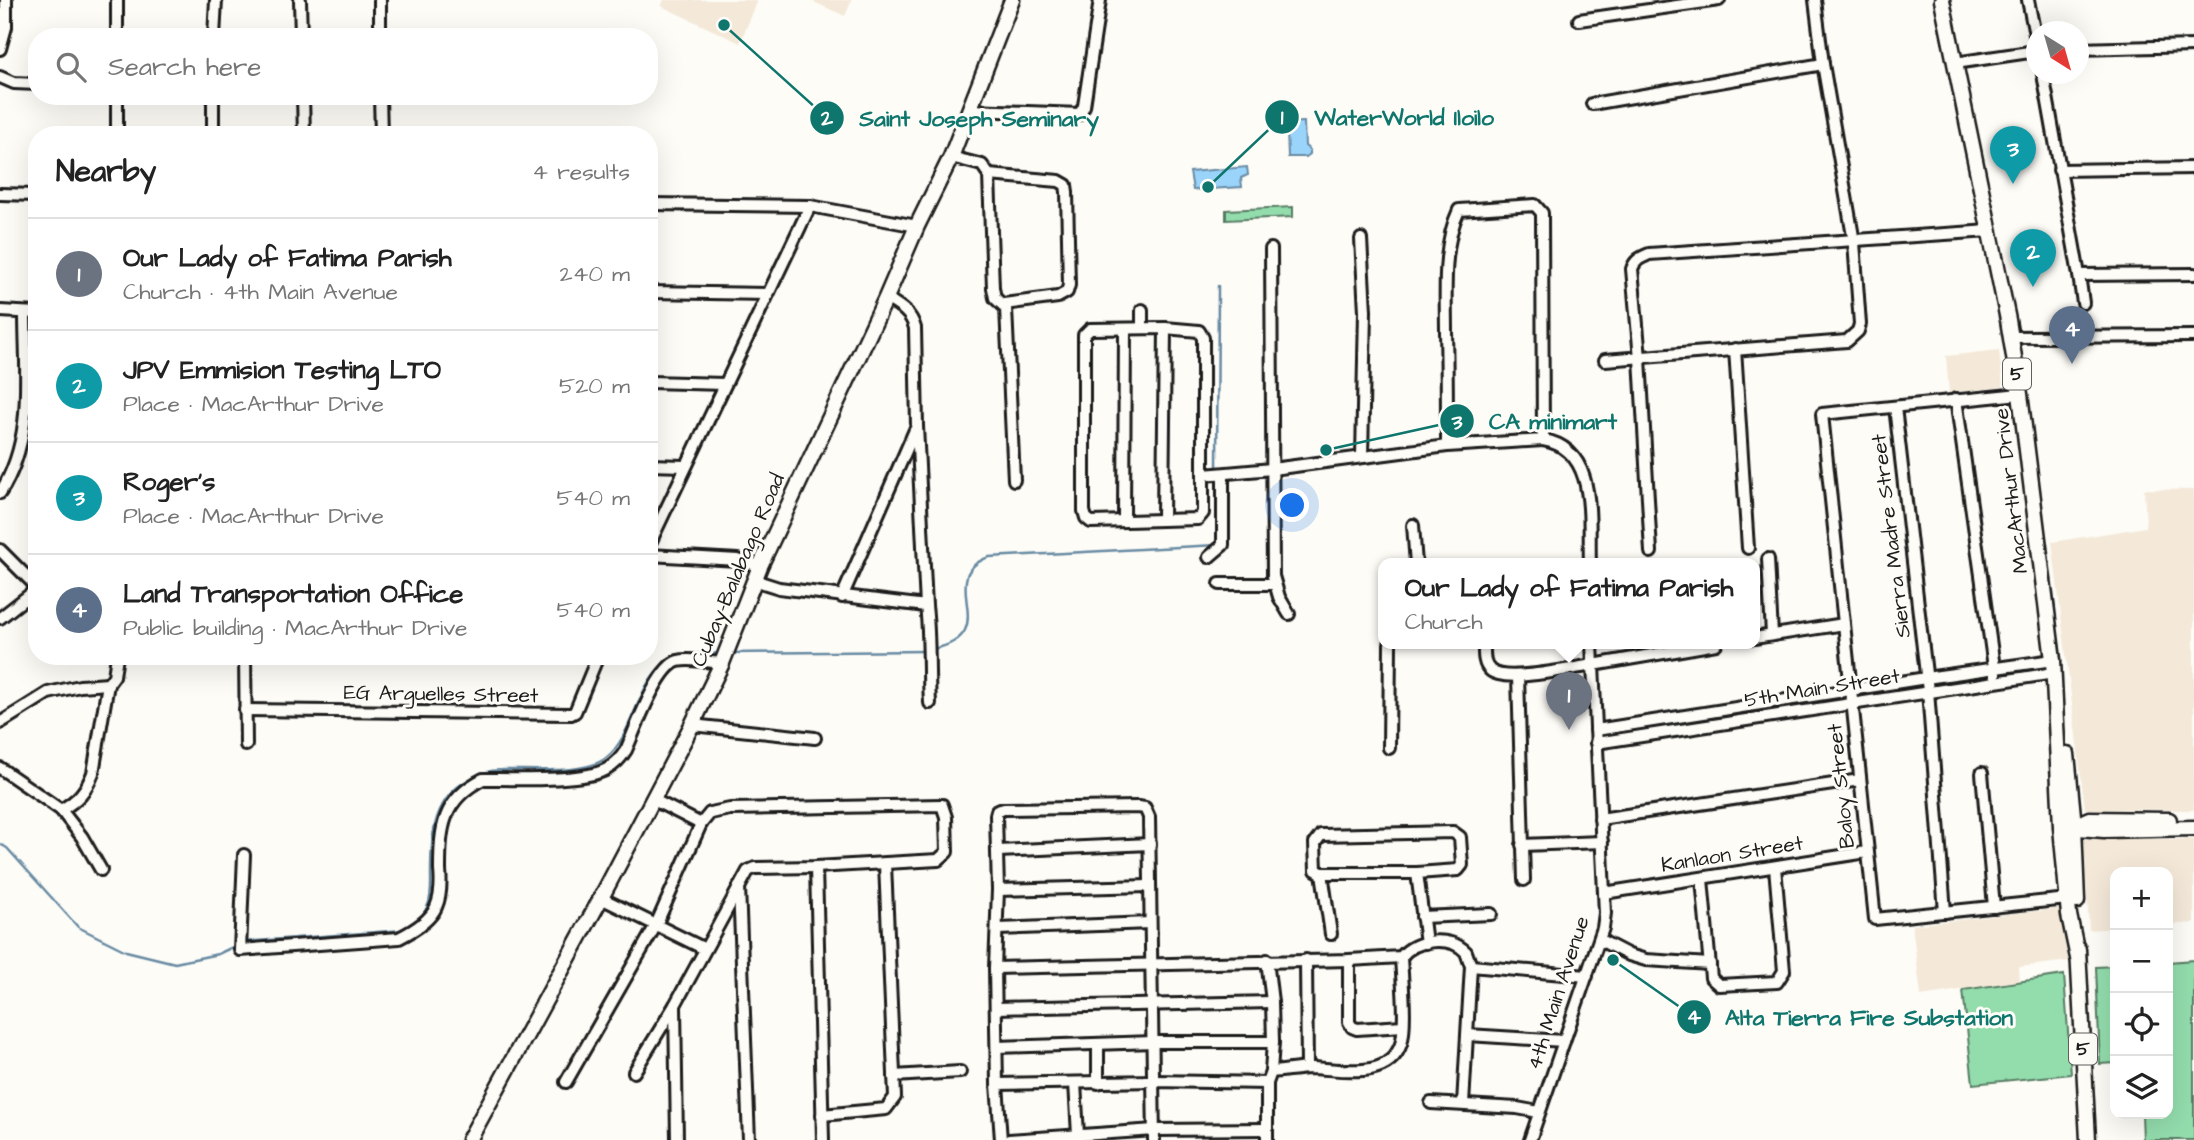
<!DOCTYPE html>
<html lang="en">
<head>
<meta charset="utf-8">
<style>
  :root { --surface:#fff; --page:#f2f2f2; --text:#222; --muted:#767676; --line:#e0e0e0; --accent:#1a73e8 }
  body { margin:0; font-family:"Architects Daughter",sans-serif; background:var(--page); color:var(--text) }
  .controls { position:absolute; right:21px; bottom:21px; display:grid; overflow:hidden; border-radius:14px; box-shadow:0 7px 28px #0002 }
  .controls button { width:63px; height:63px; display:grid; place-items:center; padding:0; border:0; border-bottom:2px solid var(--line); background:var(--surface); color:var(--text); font:35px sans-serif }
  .compass { position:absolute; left:2026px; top:21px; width:63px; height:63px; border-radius:50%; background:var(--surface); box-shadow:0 7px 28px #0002; rotate:143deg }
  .you { position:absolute; left:1293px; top:506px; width:24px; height:24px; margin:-18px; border:5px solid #fff; border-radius:50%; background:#1a73e8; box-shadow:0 0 0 10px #1a73e833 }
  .badge { display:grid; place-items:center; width:46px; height:46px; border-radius:50%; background:var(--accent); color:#fff; font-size:23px; font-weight:700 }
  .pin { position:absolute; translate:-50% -58px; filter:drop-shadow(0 2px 4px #0008) }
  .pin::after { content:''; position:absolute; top:37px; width:24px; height:21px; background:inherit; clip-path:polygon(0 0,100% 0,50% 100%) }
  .popup { position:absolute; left:1378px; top:558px; width:382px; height:91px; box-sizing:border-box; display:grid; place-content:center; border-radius:14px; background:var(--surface); filter:drop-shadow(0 2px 5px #0005); font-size:23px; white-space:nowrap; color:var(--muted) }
  .popup b { font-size:26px; color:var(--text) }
  .popup::after { content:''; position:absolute; left:50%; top:100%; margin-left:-14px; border:14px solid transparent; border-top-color:var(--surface) }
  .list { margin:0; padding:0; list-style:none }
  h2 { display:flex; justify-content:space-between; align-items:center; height:91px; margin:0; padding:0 28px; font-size:30px }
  h2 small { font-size:23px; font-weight:400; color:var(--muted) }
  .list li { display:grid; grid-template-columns:46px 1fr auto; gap:21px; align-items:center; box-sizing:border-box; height:112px; padding:0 28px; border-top:2px solid var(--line) }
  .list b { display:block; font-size:26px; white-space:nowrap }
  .list p { margin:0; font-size:23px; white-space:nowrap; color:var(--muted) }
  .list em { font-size:23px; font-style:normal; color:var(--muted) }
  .icon { flex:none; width:38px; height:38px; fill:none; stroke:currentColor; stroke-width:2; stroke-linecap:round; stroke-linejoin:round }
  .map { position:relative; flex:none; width:2194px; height:1140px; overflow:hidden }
  .search { position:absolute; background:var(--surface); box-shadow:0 7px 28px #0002; left:28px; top:28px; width:630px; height:77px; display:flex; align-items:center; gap:18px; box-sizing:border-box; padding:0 24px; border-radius:28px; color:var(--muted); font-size:26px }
  .panel { position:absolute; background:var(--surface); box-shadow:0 7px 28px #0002; left:28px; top:126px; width:630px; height:539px; border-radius:28px }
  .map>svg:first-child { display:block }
  .built { fill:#f4e9d9 }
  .green { fill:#93ddad; stroke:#587c64; stroke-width:2 }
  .water { fill:#9bd4fb; stroke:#688aa2; stroke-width:2 }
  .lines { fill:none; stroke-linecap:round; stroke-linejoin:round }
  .stream { stroke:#688aa2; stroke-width:2.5 }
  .minor-casing { stroke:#1c1c1c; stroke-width:16 }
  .major-casing { stroke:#1c1c1c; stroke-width:19 }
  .minor { stroke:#fdfcf7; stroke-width:10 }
  .major { stroke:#fdfcf7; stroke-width:14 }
  .labels { text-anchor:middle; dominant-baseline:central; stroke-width:6; stroke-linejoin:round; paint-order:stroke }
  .shield { fill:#fdfcf7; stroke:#605f5e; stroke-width:2 }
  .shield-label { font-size:19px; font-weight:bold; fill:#1c1c1c }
  .street-label { font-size:21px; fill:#1c1c1c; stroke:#fdfcf7 }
  .leader { fill:none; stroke:#0f766e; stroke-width:2.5 }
  .callout-dot { fill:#0f766e; stroke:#fdfcf7; stroke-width:2.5 }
  .mark-label { font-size:21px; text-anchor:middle; font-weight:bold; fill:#fff }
  .callout-label { font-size:23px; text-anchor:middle; font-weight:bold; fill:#0f766e; stroke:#fdfcf7; stroke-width:6; stroke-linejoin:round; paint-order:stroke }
</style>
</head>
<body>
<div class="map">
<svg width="2194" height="1140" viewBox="0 0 2194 1140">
  <rect width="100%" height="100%" fill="#fdfcf7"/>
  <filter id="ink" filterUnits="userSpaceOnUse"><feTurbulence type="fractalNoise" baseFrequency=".0143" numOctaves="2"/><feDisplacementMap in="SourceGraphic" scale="14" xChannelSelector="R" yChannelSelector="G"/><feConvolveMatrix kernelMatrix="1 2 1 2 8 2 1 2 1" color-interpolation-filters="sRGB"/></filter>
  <g filter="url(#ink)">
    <g class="built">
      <path d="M664,0h94l-18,43 -79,-37z"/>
      <path d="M809,0h43l-7,16z"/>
      <path d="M1999,350l4,37 -54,6 -3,-37z"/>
      <path d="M2144,489l50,1v320l-109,-1 -33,-267 94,-15z"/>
      <path d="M2084,839h110v84l-26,2v-53h-53v56l-26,2z"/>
      <path d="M2063,908l6,53 -50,6 1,14 -99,15 -9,-71z"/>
    </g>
    <g class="green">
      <path d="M1293,207v10l-67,3v-10z"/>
      <path d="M2194,960v180h-51l-1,-26h26v-152z"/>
      <path d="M2115,966v97l-15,1 -4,-97z"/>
      <path d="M2064,975l7,99 -98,10 -10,-94z"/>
    </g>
    <g class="water">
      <path d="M1304,122l1,24 5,4v4l-4,3h-18l-1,-26 -5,-2 -1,-6z"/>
      <path d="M1247,167l1,8 -7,3 1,9 -49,3 -3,-18z"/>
    </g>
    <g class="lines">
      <g class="stream">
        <path d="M1217,472l1,-186"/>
        <path d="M933,649c73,-15 -1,-72 56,-92l228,-12v-66"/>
        <path d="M731,653l196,-2"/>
        <path d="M679,656l42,-3"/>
        <path d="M0,844l7,4 71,79 48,24 49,12 43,-9 19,-9"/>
        <path d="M420,919c3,-4 6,-9 8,-14 4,-9 3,-21 3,-32 0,-32 1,-70 32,-90 12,-8 24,-13 39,-13 27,-1 83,5 104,-12 30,-24 31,-84 67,-99"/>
        <path d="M243,942l161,-12"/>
      </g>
      <defs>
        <g id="minor">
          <path d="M117,0v37"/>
          <path d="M300,0l1,37"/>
          <path d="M380,0v37"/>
          <path d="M2028,0l8,40"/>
          <path d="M1579,20l140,-20"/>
          <path d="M214,37l2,-37"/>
          <path d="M0,49l6,-22v-27"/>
          <path d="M2078,49l116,-3"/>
          <path d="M1955,63l81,-12"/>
          <path d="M2043,74l36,201 115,-1"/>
          <path d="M0,77l14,6 23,1"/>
          <path d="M303,96l1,39"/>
          <path d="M380,96l1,39"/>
          <path d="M1592,104l231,-40"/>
          <path d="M971,110l109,4 4,-8 16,-106"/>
          <path d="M117,135v-39"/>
          <path d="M213,135v-39"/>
          <path d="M951,157l31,8 7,10 4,113 2,10 11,10 8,172"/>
          <path d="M2059,170l135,-2"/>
          <path d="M989,175l70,6 7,4 1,7 2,93 -2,7 -9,5 -54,7"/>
          <path d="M0,194l37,1"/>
          <path d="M649,204l161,2 107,20"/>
          <path d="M1535,205l7,8 1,227 -96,6c0,-38 0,-76 -1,-114 0,-39 -4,-86 13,-122z"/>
          <path d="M1361,239l4,72 -3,146"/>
          <path d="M1271,249l2,327 6,21 10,17"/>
          <path d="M2079,275l4,28"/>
          <path d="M649,292l119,2"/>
          <path d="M0,311l37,2"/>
          <path d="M1142,328v-18"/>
          <path d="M1165,328l34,3 4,7v175l-5,6 -107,3 -5,-4 -2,-7v-176l6,-6z"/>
          <path d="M2011,337l183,-1"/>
          <path d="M1735,349l13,199"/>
          <path d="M1605,360l242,-19 11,-10 2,-7 -6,-82 -31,-178 -8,-64"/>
          <path d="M649,382l76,2"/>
          <path d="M2020,394l-198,20 53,505 193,-20"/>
          <path d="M1956,399l39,275"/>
          <path d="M1895,407l33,284 17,221"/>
          <path d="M1543,440c56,9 45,81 47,124"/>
          <path d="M649,465l36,1"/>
          <path d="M1204,475l68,-6 175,-23"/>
          <path d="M0,493c35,-54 25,-119 25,-180"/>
          <path d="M1163,519l2,-191"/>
          <path d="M1124,520l1,-191"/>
          <path d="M1413,525l3,39"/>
          <path d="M649,545l161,-339"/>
          <path d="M0,550l37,37"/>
          <path d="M1651,552l-11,-194 -8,-89c3,-9 8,-11 17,-15l341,-23"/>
          <path d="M649,555l89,5 22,6"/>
          <path d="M1209,557l14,-12v-71"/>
          <path d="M1768,559l4,76"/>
          <path d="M754,580l25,8 147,18 -9,-180 -2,-98c-4,-16 -16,-22 -29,-30"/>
          <path d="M1220,584h55"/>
          <path d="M842,597l73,-167"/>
          <path d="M926,606c4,32 2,64 4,97"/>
          <path d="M0,618l37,-29"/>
          <path d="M1754,638l90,-14"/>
          <path d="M1484,644c0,9 -1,20 6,26 14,14 82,-2 103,-5l-1,-21"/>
          <path d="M245,656l1,89"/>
          <path d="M1518,676l6,204"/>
          <path d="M245,710l326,4 4,-2 23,-56"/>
          <path d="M0,723l48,-30 32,-7 28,-2"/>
          <path d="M692,725l123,13"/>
          <path d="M1596,730l330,-52 127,-18"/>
          <path d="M1596,743l458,-70"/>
          <path d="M1389,748l1,-104"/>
          <path d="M0,768l61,42 21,27 19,33"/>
          <path d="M1982,773l12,134"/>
          <path d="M652,799l49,25"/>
          <path d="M61,810c17,-10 25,-19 32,-37l15,-89 6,-8 3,-20"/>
          <path d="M1600,819l260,-39"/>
          <path d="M1522,845l80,-3"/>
          <path d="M998,851l152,-7"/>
          <path d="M244,855l-4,95 159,-12c14,-7 31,-17 37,-31 5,-11 5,-26 4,-37 0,-42 2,-70 43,-91 28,0 102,3 124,-10 9,-5 14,-11 19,-19 9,-19 31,-83 52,-89 12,-3 30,1 44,2"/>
          <path d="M816,867l7,273"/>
          <path d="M1322,873l9,61"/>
          <path d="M1417,873h-95l-6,-3 -1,-27 6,-8 132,-3 7,5 2,28 -4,5 -41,3 9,70"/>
          <path d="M1702,879l9,99 8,7 58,-3 7,-11 -9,-104"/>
          <path d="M739,887l10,253"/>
          <path d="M998,890l151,-4"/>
          <path d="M1604,893l263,-41"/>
          <path d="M601,898l104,51"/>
          <path d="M1422,917l69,-3"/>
          <path d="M998,929l152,-6"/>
          <path d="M1600,940l29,15 17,5 64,4"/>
          <path d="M1267,960l5,42 1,40 -2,30 -4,11v57"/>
          <path d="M1306,960l1,108"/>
          <path d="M1349,960v62l3,5 5,2 46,-3"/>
          <path d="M1471,966l116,10"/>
          <path d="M995,968l354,-8 52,-3c14,-18 49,-22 65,-5l5,14 -8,138"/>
          <path d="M675,1005l2,135"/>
          <path d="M996,1008l276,-6"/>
          <path d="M1468,1035l96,6"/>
          <path d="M1098,1044v39"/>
          <path d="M997,1047l157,-5h119"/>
          <path d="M1271,1072c12,-1 25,-3 38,-4 29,0 79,14 92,-24 6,-21 1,-64 0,-87"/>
          <path d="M894,1076l66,-4"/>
          <path d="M566,1082l90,-157 45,-101 9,-11 20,-4 212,-4 4,12 1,35 -9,8 -122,7 -61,1 -7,3 -73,134 -41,67"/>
          <path d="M1075,1083l3,52"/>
          <path d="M997,1084l158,-3 112,2"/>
          <path d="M1431,1103l86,5 22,4"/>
          <path d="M822,1115l64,-6 9,-12 -10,-233"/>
          <path d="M1001,1140l-4,-56 -2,-116 3,-78 -2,-75 1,-4 7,-2 134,-2 7,1 4,9 5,323"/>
          <path d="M1009,1140l146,-10 112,-1"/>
          <path d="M1530,1140l73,-212 2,-15 -12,-248 123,-21"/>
        </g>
        <g id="major">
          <path d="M1942,0l66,320 12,74 33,266 8,167 8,88 9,43"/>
          <path d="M2067,754l7,72 3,75"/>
          <path d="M2074,826l15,-7 80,1"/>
          <path d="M2066,827l38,3 90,-2"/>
          <path d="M2078,949l10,191"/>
          <path d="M469,1140l132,-242 91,-173 30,-62 38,-97 126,-268 31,-72 34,-69 61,-157"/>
        </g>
      </defs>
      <use href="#minor" class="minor-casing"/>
      <use href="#major" class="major-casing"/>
      <use href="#minor" class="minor"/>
      <use href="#major" class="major"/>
    </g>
  </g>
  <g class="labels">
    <g class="shield">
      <rect x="2003" y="358.5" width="28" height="31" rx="5"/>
      <rect x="2069" y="1033.5" width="28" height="31" rx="5"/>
    </g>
    <g class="shield-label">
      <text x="2017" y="374">5</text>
      <text x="2083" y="1049">5</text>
    </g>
    <g class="street-label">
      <text transform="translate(2011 491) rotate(-97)">MacArthur Drive</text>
      <text transform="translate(1891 536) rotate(-97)">Sierra Madre Street</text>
      <text transform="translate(738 570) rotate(-67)">Cubay-Balabago Road</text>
      <text transform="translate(1822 688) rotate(-9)">5th Main Street</text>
      <text transform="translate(441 694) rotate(1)">EG Arguelles Street</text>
      <text transform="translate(1841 786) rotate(-96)">Baloy Street</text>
      <text transform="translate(1732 854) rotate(-9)">Kanlaon Street</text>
      <text transform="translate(1558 993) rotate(-72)">4th Main Avenue</text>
    </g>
  </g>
  <path class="leader" d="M1208 187L1282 117M724 25L827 118M1326 450L1457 421M1613 960L1694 1017"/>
  <g class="callout-dot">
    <circle cx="1208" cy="187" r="7"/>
    <circle cx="724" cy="25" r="7"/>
    <circle cx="1326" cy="450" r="7"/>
    <circle cx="1613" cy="960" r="7"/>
    <circle cx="1282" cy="117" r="18"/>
    <circle cx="827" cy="118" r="18"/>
    <circle cx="1457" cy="421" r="18"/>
    <circle cx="1694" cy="1017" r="18"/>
  </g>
  <g class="mark-label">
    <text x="1282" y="124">1</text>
    <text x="827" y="125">2</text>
    <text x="1457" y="429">3</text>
    <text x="1694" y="1024">4</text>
  </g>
  <g class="callout-label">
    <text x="1404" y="125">WaterWorld Iloilo</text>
    <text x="979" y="126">Saint Joseph Seminary</text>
    <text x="1553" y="429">CA minimart</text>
    <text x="1869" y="1025">Alta Tierra Fire Substation</text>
  </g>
</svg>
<div class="controls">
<button>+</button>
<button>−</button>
<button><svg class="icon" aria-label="locate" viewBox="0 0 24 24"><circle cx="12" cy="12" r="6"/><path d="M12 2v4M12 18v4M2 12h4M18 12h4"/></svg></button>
<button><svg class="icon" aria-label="layers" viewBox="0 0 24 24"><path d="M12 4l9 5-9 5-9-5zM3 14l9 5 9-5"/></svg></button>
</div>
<svg class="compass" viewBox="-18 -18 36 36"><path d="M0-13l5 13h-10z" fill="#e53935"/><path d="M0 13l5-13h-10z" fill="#767676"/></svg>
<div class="you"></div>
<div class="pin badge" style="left:1569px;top:730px;background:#6b7280">1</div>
<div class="popup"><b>Our Lady of Fatima Parish</b>Church</div>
<div class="pin badge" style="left:2033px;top:287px;background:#0f9aa8">2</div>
<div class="pin badge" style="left:2013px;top:184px;background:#0f9aa8">3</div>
<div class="pin badge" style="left:2072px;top:364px;background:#5c6f8a">4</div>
<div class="search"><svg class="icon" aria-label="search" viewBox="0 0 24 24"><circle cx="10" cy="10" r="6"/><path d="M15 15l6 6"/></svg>Search here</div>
<section class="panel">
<h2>Nearby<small>4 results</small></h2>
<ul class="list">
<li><span class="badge" style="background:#6b7280">1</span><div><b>Our Lady of Fatima Parish</b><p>Church · 4th Main Avenue</p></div><em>240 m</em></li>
<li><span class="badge" style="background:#0f9aa8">2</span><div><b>JPV Emmision Testing LTO</b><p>Place · MacArthur Drive</p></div><em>520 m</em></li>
<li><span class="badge" style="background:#0f9aa8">3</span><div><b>Roger's</b><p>Place · MacArthur Drive</p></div><em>540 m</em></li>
<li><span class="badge" style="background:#5c6f8a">4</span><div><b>Land Transportation Office</b><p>Public building · MacArthur Drive</p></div><em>540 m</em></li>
</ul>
</section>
</div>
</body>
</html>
